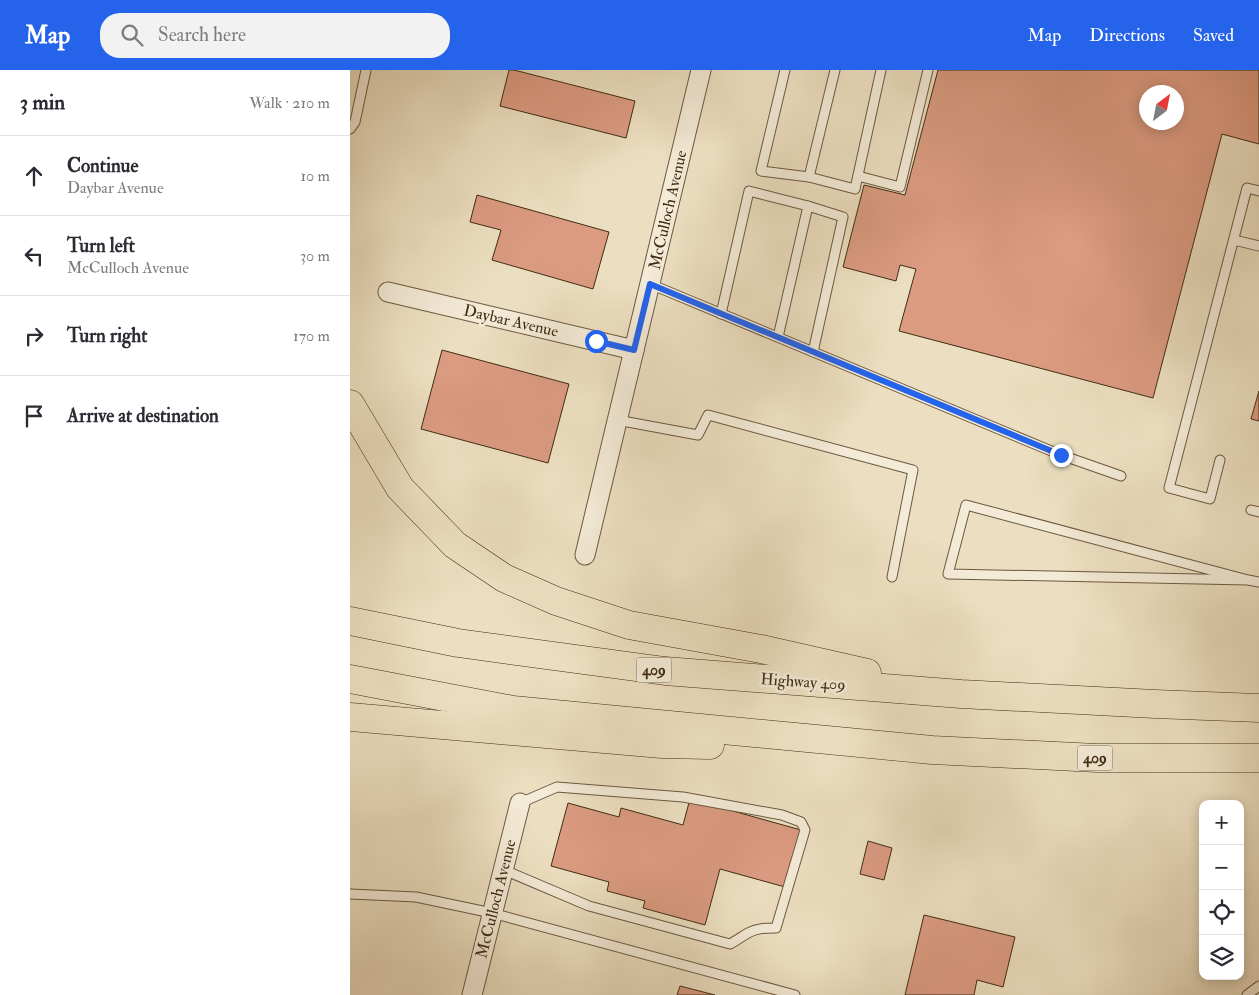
<!DOCTYPE html>
<html lang="en">
<head>
<meta charset="utf-8">
<style>
  :root { --surface:#fff; --page:#f2f2f3; --text:#2b2b33; --muted:#7c7c81; --line:#e1e1e2; --accent:#2563eb }
  body { margin:0; font-family:"IM FELL Double Pica",serif; background:var(--page); color:var(--text) }
  .controls { position:absolute; right:15px; bottom:15px; display:grid; overflow:hidden; border-radius:10px; box-shadow:0 2px 12px #0003 }
  .controls button { width:45px; height:45px; display:grid; place-items:center; padding:0; border:0; border-bottom:1px solid var(--line); background:var(--surface); color:var(--text); font:25px sans-serif }
  .compass { position:absolute; left:789px; top:15px; width:45px; height:45px; border-radius:50%; background:var(--surface); box-shadow:0 2px 12px #0003; rotate:32deg }
  .stop { position:absolute; width:15px; height:15px; margin:-11px; border:4px solid #2563eb; border-radius:50%; background:#fff }
  .stop.end { background:#2563eb; border-color:#fff; box-shadow:0 1px 5px #0008 }
  .list { margin:0; padding:0; list-style:none }
  h2 { display:flex; justify-content:space-between; align-items:center; height:65px; margin:0; padding:0 20px; font-size:21px }
  h2 small { font-size:16px; font-weight:400; color:var(--muted) }
  .list li { display:grid; grid-template-columns:32px 1fr auto; gap:15px; align-items:center; box-sizing:border-box; height:80px; padding:0 20px; border-top:1px solid var(--line) }
  .list b { display:block; font-size:19px; white-space:nowrap }
  .list p { margin:0; font-size:16px; white-space:nowrap; color:var(--muted) }
  .list em { font-size:16px; font-style:normal; color:var(--muted) }
  .icon { flex:none; width:28px; height:28px; fill:none; stroke:currentColor; stroke-width:2; stroke-linecap:round; stroke-linejoin:round }
  .map { position:relative; flex:none; width:909px; height:925px; overflow:hidden }
  header { display:flex; align-items:center; gap:30px; box-sizing:border-box; height:70px; padding:0 25px; background:var(--accent); color:#fff }
  header strong { font-size:24px }
  nav { display:flex; gap:28px; margin-inline-start:auto; font-size:18px }
  .search { width:350px; height:45px; background:var(--page); display:flex; align-items:center; gap:12px; box-sizing:border-box; padding:0 18px; border-radius:20px; color:var(--muted); font-size:19px }
  main { display:flex }
  aside { flex:1; background:var(--surface) }
  .map>svg:first-child { display:block }
  .building { fill:#db9b81; stroke:#402c13; fill-rule:evenodd }
  .lines { fill:none; stroke-linecap:round; stroke-linejoin:round }
  .service-casing { stroke:#6b593e; stroke-width:11 }
  .minor-casing { stroke:#6b593e; stroke-width:21 }
  .motorway-casing { stroke:#402c13; stroke-width:29 }
  .service { stroke:#f3ead7; stroke-width:9 }
  .minor { stroke:#f3ead7; stroke-width:19 }
  .motorway { stroke:#ecdfc1; stroke-width:28 }
  .route { stroke:#2563eb; stroke-width:6 }
  .labels { text-anchor:middle; dominant-baseline:central; stroke-width:5; stroke-linejoin:round; paint-order:stroke }
  .shield { fill:#f3ead7; stroke:#76654e; stroke-width:1 }
  .shield-label { font-size:15px; font-weight:bold; fill:#402c13 }
  .street-label { font-size:16px; fill:#402c13; stroke:#f3ead7 }
</style>
</head>
<body>
<header>
<strong>Map</strong>
<div class="search"><svg class="icon" aria-label="search" viewBox="0 0 24 24"><circle cx="10" cy="10" r="6"/><path d="M15 15l6 6"/></svg>Search here</div>
<nav><a>Map</a><a>Directions</a><a>Saved</a></nav>
</header>
<main>
<aside>
<h2>3 min<small>Walk · 210 m</small></h2>
<ul class="list">
<li><svg class="icon" aria-label="ahead" viewBox="0 0 24 24"><path d="M12 20V5M6 11l6-6 6 6"/></svg><div><b>Continue</b><p>Daybar Avenue</p></div><em>10 m</em></li>
<li><svg class="icon" aria-label="left" viewBox="0 0 24 24"><path d="M17 20v-9H6M10 6l-5 5 5 5"/></svg><div><b>Turn left</b><p>McCulloch Avenue</p></div><em>30 m</em></li>
<li><svg class="icon" aria-label="right" viewBox="0 0 24 24"><path d="M7 20v-9h11M14 6l5 5-5 5"/></svg><div><b>Turn right</b></div><em>170 m</em></li>
<li><svg class="icon" aria-label="arrive" viewBox="0 0 24 24"><path d="M6 21V4h12l-3 4 3 4H6"/></svg><div><b>Arrive at destination</b></div></li>
</ul>
</aside>
<div class="map">
<svg width="909" height="925" viewBox="0 0 909 925">
  <rect width="100%" height="100%" fill="#ecdfc1"/>
  <filter id="stains"><feTurbulence type="fractalNoise" baseFrequency=".004" numOctaves="4"/><feColorMatrix values="0 0 0 0 .2 0 0 0 0 .09 0 0 0 0 .02 0 0 0 .5 -.17"/></filter>
  <radialGradient id="worn" r=".72"><stop offset=".6" stop-color="#630" stop-opacity="0"/><stop offset="1" stop-color="#630" stop-opacity=".3"/></radialGradient>
  <g class="building">
    <path d="M159,0h5l121,31 -9,37 -126,-32z"/>
    <path d="M588,0h321v74l-37,-10 -69,264 -254,-67 17,-62 -16,-4 -4,16 -53,-14 21,-82 41,10zM796,22h30v30h-30z"/>
    <path d="M127,125l132,37 -16,57 -101,-29 9,-30 -31,-8z"/>
    <path d="M92,280l127,34 -21,79 -127,-34z"/>
    <path d="M909,321v30l-8,-2z"/>
    <path d="M340,729l111,31 -16,57 -65,-18 -15,56 -62,-17 2,-7 -38,-10 2,-9 -58,-16 17,-63 51,14 2,-9 62,17z"/>
    <path d="M518,771l24,7 -8,32 -24,-6z"/>
    <path d="M574,845l91,22 -12,50 -26,-7 -3,15h-69z"/>
    <path d="M330,916l35,9h-38z"/>
  </g>
  <g class="lines">
    <defs>
      <g id="service">
        <path d="M435,0l-24,101 48,6"/>
        <path d="M485,0l-26,107 46,12 26,-119"/>
        <path d="M0,59l5,-7 11,-52"/>
        <path d="M508,106l42,11 28,-117"/>
        <path d="M884,170l25,6"/>
        <path d="M300,214l411,171 60,21"/>
        <path d="M371,244l28,-123 59,15 35,11 -30,135"/>
        <path d="M428,267l30,-131"/>
        <path d="M267,350l81,15 10,-20 205,55 -21,107"/>
        <path d="M870,390l-10,39 -41,-11 78,-300 12,3"/>
        <path d="M901,440l8,2"/>
        <path d="M898,510l-282,-75 -18,69 300,6 11,2"/>
        <path d="M154,800l85,36 141,38c6,-3 11,-7 18,-11 9,-5 18,-5 28,-5l29,-98 -4,-8 -19,-7 -99,-18 -126,-10 -37,16"/>
        <path d="M0,824l66,3 76,16 303,82"/>
        <path d="M897,925l12,-9"/>
      </g>
      <g id="minor">
        <path d="M38,222l246,58"/>
        <path d="M235,485l116,-485"/>
        <path d="M122,925l48,-192"/>
      </g>
      <g id="motorway">
        <path d="M0,334l50,84 55,57 49,33 52,23 73,24 132,24 106,24"/>
        <path d="M0,551l108,22 207,28 296,23 194,10 104,4"/>
        <path d="M0,609l163,31 419,40 165,8h162"/>
        <path d="M0,647l312,27 48,1"/>
      </g>
    </defs>
    <use href="#service" class="service-casing"/>
    <use href="#minor" class="minor-casing"/>
    <use href="#motorway" class="motorway-casing"/>
    <use href="#service" class="service"/>
    <use href="#minor" class="minor"/>
    <use href="#motorway" class="motorway"/>
  </g>
  <g class="lines">
    <path class="route" d="M246,271l38,9 16,-66 411,171"/>
  </g>
  <g class="labels">
    <g class="shield">
      <rect x="286.5" y="587.5" width="35" height="25" rx="4"/>
      <rect x="727.5" y="675.5" width="35" height="25" rx="4"/>
    </g>
    <g class="shield-label">
      <text x="304" y="600">409</text>
      <text x="745" y="688">409</text>
    </g>
    <g class="street-label">
      <text transform="translate(318 140) rotate(-77)">McCulloch Avenue</text>
      <text transform="translate(161 251) rotate(13)">Daybar Avenue</text>
      <text transform="translate(453 612) rotate(4)">Highway 409</text>
      <text transform="translate(146 829) rotate(-76)">McCulloch Avenue</text>
    </g>
  </g>
  <rect width="100%" height="100%" filter="url(#stains)"/>
  <rect width="100%" height="100%" fill="url(#worn)"/>
</svg>
<div class="controls">
<button>+</button>
<button>−</button>
<button><svg class="icon" aria-label="locate" viewBox="0 0 24 24"><circle cx="12" cy="12" r="6"/><path d="M12 2v4M12 18v4M2 12h4M18 12h4"/></svg></button>
<button><svg class="icon" aria-label="layers" viewBox="0 0 24 24"><path d="M12 4l9 5-9 5-9-5zM3 14l9 5 9-5"/></svg></button>
</div>
<svg class="compass" viewBox="-18 -18 36 36"><path d="M0-13l5 13h-10z" fill="#e53935"/><path d="M0 13l5-13h-10z" fill="#7c7c81"/></svg>
<div class="stop" style="left:246px;top:271px"></div>
<div class="stop end" style="left:711px;top:385px"></div>
</div>
</main>
</body>
</html>
